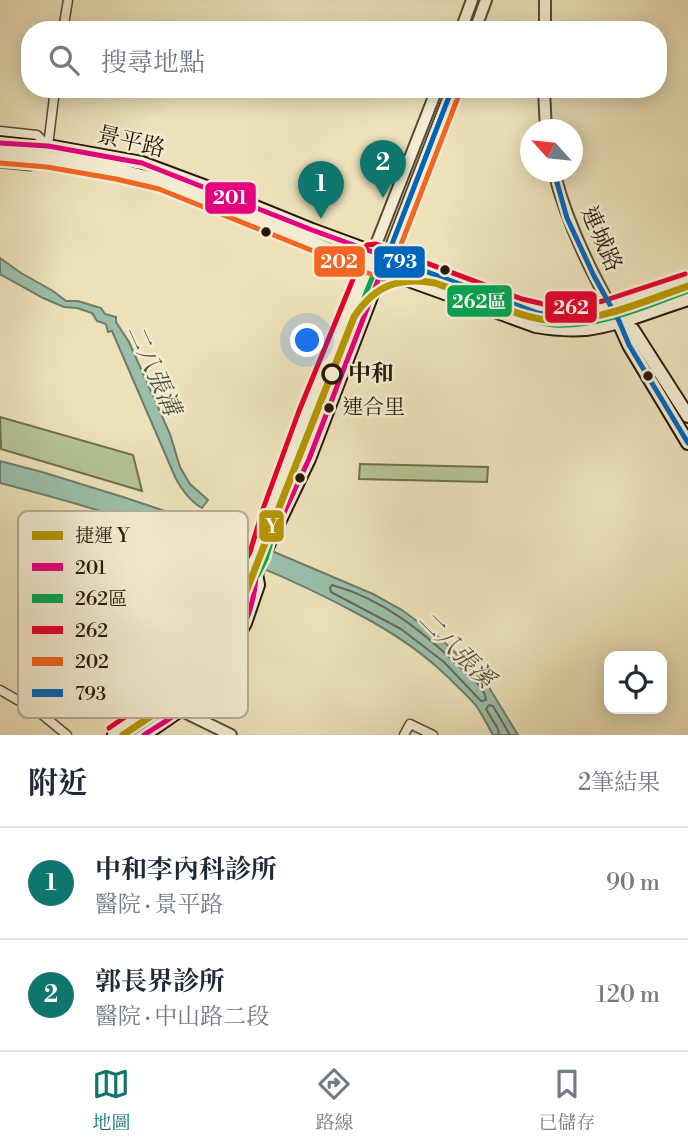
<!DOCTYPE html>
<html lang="zh-TW">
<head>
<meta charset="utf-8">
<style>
  :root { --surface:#fff; --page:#f6f6f7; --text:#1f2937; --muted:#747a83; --line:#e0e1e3; --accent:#0f766e }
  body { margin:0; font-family:"Libre Bodoni","Noto Serif TC",serif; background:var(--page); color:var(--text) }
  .controls { position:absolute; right:21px; bottom:21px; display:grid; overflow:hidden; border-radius:14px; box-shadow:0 4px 18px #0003 }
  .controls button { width:63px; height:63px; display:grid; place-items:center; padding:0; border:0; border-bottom:2px solid var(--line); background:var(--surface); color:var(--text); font:35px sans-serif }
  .compass { position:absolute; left:520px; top:119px; width:63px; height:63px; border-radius:50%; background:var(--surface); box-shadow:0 4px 18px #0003; rotate:297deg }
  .you { position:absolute; left:308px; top:341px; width:24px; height:24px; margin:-18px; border:5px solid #fff; border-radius:50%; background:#1a73e8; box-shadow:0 0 0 10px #1a73e833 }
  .badge { display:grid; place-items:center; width:46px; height:46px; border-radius:50%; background:var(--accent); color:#fff; font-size:23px; font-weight:700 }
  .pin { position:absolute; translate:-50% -58px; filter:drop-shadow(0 2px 4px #0008) }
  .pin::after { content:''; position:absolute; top:37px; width:24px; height:21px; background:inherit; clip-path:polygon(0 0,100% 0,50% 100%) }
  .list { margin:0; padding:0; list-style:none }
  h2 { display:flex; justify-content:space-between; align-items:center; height:91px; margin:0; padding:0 28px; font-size:30px }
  h2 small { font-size:23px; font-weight:400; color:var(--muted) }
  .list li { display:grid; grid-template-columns:46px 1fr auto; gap:21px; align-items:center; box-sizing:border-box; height:112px; padding:0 28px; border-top:2px solid var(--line) }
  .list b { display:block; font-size:26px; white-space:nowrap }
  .list p { margin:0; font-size:23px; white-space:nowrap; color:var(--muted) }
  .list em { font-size:23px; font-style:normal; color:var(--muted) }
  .icon { flex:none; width:38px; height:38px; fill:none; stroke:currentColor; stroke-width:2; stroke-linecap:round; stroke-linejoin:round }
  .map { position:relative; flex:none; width:688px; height:735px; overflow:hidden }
  .search { position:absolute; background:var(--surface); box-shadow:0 4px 18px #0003; left:21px; right:21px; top:21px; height:77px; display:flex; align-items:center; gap:18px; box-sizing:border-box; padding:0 24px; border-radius:28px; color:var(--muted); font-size:26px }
  .sheet { height:315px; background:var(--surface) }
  nav { display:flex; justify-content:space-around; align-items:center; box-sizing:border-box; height:98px; border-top:2px solid var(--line); background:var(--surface); font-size:19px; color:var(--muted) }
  nav a { display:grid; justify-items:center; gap:4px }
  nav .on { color:var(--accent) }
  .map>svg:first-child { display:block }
  .green { fill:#b4c392; stroke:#6f6e4d; stroke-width:2 }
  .water { fill:#9abea9; stroke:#6d7c69; stroke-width:2 }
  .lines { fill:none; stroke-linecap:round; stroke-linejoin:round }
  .shore { stroke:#626b58; stroke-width:2 }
  .minor-casing { stroke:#5a4a34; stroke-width:11 }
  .tertiary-casing { stroke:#5a4a34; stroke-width:14 }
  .secondary-casing { stroke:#2a1808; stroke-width:16 }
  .minor { stroke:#f3ecd2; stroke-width:8 }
  .tertiary { stroke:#f3ecd2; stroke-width:10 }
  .secondary { stroke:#f3ecd2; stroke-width:12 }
  .bus-1-casing { stroke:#f3ecd2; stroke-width:10 }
  .bus-2-casing { stroke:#f3ecd2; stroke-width:10 }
  .bus-3-casing { stroke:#f3ecd2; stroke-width:10 }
  .bus-4-casing { stroke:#f3ecd2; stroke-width:10 }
  .bus-5-casing { stroke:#f3ecd2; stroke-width:10 }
  .bus-1 { stroke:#e5007d; stroke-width:5 }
  .bus-2 { stroke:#00a651; stroke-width:5 }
  .bus-3 { stroke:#e4002b; stroke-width:5 }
  .bus-4 { stroke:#f26522; stroke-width:5 }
  .bus-5 { stroke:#0065bd; stroke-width:5 }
  .metro-1-casing { stroke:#f3ecd2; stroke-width:12 }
  .metro-1 { stroke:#b49503; stroke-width:7 }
  .bus-dot { fill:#2a1808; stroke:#f3ecd2; stroke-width:2.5 }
  .stop-dot { fill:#f3ecd2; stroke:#2a1808; stroke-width:3.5 }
  .labels { text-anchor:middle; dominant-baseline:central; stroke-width:5; stroke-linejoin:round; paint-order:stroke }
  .bus-label { font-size:21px; fill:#2a1808; stroke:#f3ecd2; text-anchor:start }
  .street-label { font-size:23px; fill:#2a1808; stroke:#f3ecd2 }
  .stop-label { font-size:23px; font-weight:bold; fill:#2a1808; stroke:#f3ecd2; text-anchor:start }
  .water-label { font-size:24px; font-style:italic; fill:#515240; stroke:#f3ecd2 }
  .key { fill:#f3ecd2; stroke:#b7ac95; stroke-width:2 }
  .key-label { font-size:19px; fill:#2a1808 }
  .line-badge { stroke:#f3ecd2; stroke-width:2.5 }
  .badge-label { font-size:19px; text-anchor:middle; font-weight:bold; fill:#fff }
</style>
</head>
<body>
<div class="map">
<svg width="688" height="735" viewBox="0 0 688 735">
  <rect width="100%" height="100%" fill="#ece1b9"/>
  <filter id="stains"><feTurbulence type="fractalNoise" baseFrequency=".00286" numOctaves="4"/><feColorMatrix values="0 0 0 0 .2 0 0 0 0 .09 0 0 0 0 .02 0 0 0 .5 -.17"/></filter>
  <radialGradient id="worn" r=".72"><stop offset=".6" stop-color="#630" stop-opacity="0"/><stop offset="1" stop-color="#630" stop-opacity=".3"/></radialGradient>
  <g class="green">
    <path d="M0,417l133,38 9,36 -141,-42z"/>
    <path d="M360,464l128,3 -1,15 -128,-3z"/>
  </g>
  <g class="water">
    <path d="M0,258l21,15 32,18 13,10h12l23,7 4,6 11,3v5l13,20 41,92 10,33 10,17 18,16 -6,8c-12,-7 -19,-17 -26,-29l-64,-148 -4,1 -2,-8 -9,-3 -5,-8 -15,-5 -13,-1 -21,-9 -43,-24z"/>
    <path d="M0,461l42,11 81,25 102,34 148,63 29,16 39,29 44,42 33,54h-25c-5,-9 -10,-19 -16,-28 -5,-7 -12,-13 -18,-19 -31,-32 -60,-52 -99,-73 -112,-61 -237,-100 -360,-132z"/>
  </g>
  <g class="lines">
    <g class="shore">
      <path d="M208,532l28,11 1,5 -4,2 -28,-11 -1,-4z"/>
      <path d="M332,585c52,14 94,49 132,86 9,8 21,17 22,29l-5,1 -37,-39 -43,-33 -70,-37 -1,-4z"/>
      <path d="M499,735l-1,-6 -12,-20 3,-4 4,1 17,29"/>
    </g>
    <defs>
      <g id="minor">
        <path d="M63,30l5,-30"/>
        <path d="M0,131l37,4 11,11"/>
        <path d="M48,146l7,-57"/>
        <path d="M0,163l30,3 15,-7"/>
        <path d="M0,690l40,23 27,22"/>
        <path d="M404,735l6,-11 23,11"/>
      </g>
      <g id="tertiary">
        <path d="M461,30l11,-30"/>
        <path d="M475,30l11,-30"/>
        <path d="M545,30v-30"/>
        <path d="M544,89l2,41"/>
        <path d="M554,172c12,48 33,92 57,135"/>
        <path d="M373,252l64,-163"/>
        <path d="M387,257l65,-168"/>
        <path d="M165,699l15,11 51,25"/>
      </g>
      <g id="secondary">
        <path d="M0,143l31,3h17l94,17 59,22 111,45 226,83c52,9 102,-15 150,-31"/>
        <path d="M0,154l48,4 70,12 44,11 205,84 169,61c16,3 33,4 50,3 33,-4 70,-20 102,-30"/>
        <path d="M616,316l13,29 59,98"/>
        <path d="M620,321l13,9 55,86"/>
        <path d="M267,547l42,-88 75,-196"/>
        <path d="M114,735c33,-23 72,-45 96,-79 17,-23 25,-53 35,-80 16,-13 19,-44 26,-63 30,-86 64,-171 99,-254"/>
        <path d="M144,735l42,-29 21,-23 16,-21 22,-39 13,-38 -2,-12 4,-9"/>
      </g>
    </defs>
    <use href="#minor" class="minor-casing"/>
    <use href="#tertiary" class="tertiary-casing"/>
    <use href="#secondary" class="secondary-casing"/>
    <use href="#minor" class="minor"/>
    <use href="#tertiary" class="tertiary"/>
    <use href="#secondary" class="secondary"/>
    <defs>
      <path id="bus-1" d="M0,143l48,3 94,17 170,67 75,27 -78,202 -53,114c-1,52 -37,105 -76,138 -11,9 -24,16 -36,24"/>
      <path id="bus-2" d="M130,735c34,-23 71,-47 93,-83 14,-22 21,-47 30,-71l5,-6 8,-16 13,-44 24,-65 75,-187 138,52c12,4 25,9 38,10 45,3 92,-19 134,-34"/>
      <path id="bus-3" d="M109,728c36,-25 76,-47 99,-85 14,-22 20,-47 29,-71l6,-7 7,-13 13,-43 36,-98 68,-166 9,-1 146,55 34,8h15l32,-6 82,-27"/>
      <path id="bus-4" d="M0,163l47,4 69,12 43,10 224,90 4,-2 3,-4 70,-181"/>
      <g id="bus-5">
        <path d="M452,89l-65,168 151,56 19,3 27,-1"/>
        <path d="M554,172l13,46 27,58 25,45 10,24 59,98"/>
      </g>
    </defs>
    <use href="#bus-1" class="bus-1-casing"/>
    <use href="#bus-2" class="bus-2-casing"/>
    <use href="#bus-3" class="bus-3-casing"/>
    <use href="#bus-4" class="bus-4-casing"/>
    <use href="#bus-5" class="bus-5-casing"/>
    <use href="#bus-1" class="bus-1"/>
    <use href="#bus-2" class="bus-2"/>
    <use href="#bus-3" class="bus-3"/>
    <use href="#bus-4" class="bus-4"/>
    <use href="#bus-5" class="bus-5"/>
    <defs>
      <path id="metro-1" d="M123,735c32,-22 66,-42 89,-74 11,-15 18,-32 26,-49l116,-295c20,-31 45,-41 81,-34 17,6 34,12 51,18 20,8 40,17 62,19 48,4 96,-19 140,-34"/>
    </defs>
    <use href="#metro-1" class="metro-1-casing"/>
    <use href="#metro-1" class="metro-1"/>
  </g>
  <g class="bus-dot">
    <circle cx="266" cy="232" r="6"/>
    <circle cx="445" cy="270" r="6"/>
    <circle cx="648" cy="376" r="6"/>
    <circle cx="329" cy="408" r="6"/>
    <circle cx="300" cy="478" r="6"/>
  </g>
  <circle class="stop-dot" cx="332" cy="374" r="9"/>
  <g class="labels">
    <g class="bus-label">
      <text x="342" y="408">連合里</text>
    </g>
    <g class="street-label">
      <text transform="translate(131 142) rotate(13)">景平路</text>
      <text transform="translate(601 239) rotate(66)">連城路</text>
    </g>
    <g class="stop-label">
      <text x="348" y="374">中和</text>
    </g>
    <g class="water-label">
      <text transform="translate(153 370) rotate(66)">二八張溝</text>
      <text transform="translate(456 650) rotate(45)">二八張溪</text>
    </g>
  </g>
  <rect x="18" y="511" width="230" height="207" rx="10" class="key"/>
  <rect x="32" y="531" width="31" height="9" fill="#b49503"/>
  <rect x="32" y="563" width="31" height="8" fill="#e5007d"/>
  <rect x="32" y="594" width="31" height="9" fill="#00a651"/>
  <rect x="32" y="626" width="31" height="8" fill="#e4002b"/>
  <rect x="32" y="657" width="31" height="9" fill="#f26522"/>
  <rect x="32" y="689" width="31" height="8" fill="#0065bd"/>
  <g class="key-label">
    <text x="75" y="542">捷運 Y</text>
    <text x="75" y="574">201</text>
    <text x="75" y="605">262區</text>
    <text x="75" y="637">262</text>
    <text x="75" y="668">202</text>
    <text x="75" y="700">793</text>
  </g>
  <g class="line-badge">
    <rect x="204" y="181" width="53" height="34" rx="7" fill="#e5007d"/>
    <rect x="313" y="245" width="53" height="33" rx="7" fill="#f26522"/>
    <rect x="373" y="245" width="53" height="34" rx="7" fill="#0065bd"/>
    <rect x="446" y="284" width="67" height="34" rx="7" fill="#00a651"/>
    <rect x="544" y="290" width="54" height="34" rx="7" fill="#e4002b"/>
    <rect x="258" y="509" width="27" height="34" rx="7" fill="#b49503"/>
  </g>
  <g class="badge-label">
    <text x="230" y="204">201</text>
    <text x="339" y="268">202</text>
    <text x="400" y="268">793</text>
    <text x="479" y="308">262區</text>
    <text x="571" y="314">262</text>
    <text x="272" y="533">Y</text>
  </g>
  <rect width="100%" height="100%" filter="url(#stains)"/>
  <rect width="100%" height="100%" fill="url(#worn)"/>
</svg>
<div class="controls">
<button><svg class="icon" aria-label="locate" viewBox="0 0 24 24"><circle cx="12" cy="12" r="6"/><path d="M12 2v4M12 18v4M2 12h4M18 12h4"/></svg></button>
</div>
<svg class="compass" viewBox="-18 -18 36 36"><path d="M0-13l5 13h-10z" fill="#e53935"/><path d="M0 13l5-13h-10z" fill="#747a83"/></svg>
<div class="you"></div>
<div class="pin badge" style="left:321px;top:219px">1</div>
<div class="pin badge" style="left:383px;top:198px">2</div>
<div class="search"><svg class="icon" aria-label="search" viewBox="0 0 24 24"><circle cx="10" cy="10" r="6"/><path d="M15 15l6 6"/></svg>搜尋地點</div>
</div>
<section class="sheet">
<h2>附近<small>2筆結果</small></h2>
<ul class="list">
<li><span class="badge">1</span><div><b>中和李內科診所</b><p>醫院 · 景平路</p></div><em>90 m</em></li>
<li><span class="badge">2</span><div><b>郭長界診所</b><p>醫院 · 中山路二段</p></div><em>120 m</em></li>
</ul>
</section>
<nav>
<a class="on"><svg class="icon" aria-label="map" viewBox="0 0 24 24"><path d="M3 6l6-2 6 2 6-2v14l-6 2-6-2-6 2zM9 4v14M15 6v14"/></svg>地圖</a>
<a><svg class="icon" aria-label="directions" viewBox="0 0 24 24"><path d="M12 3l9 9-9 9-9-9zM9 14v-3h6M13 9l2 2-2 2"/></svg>路線</a>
<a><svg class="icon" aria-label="saved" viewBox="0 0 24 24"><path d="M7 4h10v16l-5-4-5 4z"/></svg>已儲存</a>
</nav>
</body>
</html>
